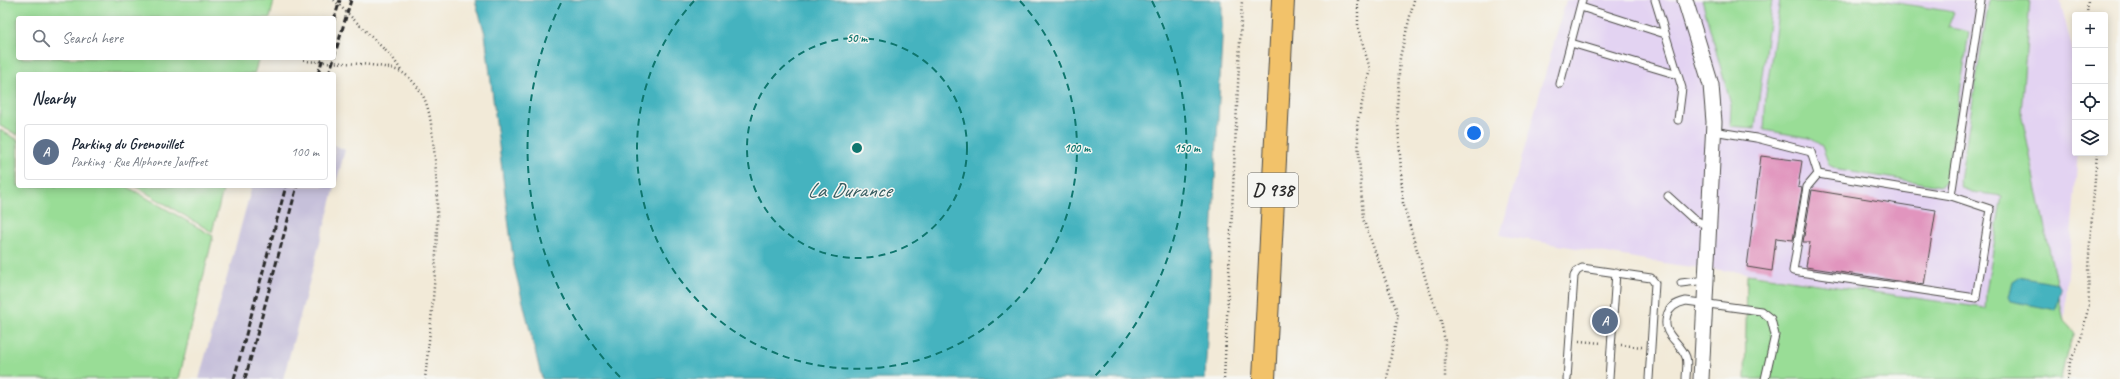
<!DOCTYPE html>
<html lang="en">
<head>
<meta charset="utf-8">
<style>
  :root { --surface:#fff; --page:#f2f2f3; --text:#1f2937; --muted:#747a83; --line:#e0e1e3; --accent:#c8321e }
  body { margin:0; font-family:Caveat,sans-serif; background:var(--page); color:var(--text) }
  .controls { position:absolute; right:12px; top:12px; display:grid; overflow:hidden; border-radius:4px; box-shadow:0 2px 10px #0003 }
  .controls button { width:36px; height:36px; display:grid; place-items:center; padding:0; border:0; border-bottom:1px solid var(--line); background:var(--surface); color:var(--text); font:20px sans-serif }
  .you { position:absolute; left:1474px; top:133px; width:14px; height:14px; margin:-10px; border:3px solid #fff; border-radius:50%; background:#1a73e8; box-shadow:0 0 0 6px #1a73e833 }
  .badge { display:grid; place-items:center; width:26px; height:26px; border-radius:50%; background:var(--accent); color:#fff; font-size:13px; font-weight:700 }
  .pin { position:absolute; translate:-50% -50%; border:2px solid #fff; box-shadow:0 1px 4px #0006 }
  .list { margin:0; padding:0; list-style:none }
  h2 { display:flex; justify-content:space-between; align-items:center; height:52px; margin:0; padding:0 16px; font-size:17px }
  h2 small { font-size:13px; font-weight:400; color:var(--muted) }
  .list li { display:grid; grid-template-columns:26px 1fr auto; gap:12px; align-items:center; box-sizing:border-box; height:56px; margin:0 8px 8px; padding:0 8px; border:1px solid var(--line); border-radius:4px }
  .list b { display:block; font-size:15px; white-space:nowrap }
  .list p { margin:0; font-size:13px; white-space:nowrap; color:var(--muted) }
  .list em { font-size:13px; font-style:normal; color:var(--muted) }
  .icon { flex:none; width:22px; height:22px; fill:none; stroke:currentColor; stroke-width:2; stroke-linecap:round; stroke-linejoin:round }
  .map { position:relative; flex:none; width:2120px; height:379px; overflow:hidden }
  .search { position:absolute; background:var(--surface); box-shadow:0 2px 10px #0003; left:16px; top:16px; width:320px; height:44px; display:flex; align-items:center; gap:10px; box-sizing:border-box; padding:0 14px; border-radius:4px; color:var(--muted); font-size:15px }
  .panel { position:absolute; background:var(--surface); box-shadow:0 2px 10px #0003; left:16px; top:72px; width:320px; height:116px; border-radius:4px }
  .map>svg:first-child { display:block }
  .built { fill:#e3d3f2 }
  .industrial { fill:#c6c0da }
  .green { fill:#99dd96; stroke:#628460 }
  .water { fill:#44b3bf; stroke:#386f75 }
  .building { fill:#e195be }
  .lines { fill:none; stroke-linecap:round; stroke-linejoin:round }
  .lane-casing { stroke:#494845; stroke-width:9 }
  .street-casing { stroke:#494845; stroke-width:17 }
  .primary-casing { stroke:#494845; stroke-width:24 }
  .path { stroke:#494845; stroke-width:2.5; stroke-dasharray:1 3; stroke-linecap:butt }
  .lane { stroke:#fff; stroke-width:7 }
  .street { stroke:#fff; stroke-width:15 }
  .primary { stroke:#f2c26a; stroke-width:22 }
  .rail { stroke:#2b2b2b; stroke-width:3; stroke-dasharray:6 3; stroke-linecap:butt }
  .ring { fill:none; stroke:#0f766e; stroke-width:2; stroke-dasharray:7 5 }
  .labels { text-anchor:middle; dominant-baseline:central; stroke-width:3; stroke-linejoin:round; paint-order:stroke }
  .shield { fill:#f6f6f2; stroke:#686867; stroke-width:1 }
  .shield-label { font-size:19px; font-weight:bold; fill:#2b2b2b }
  .water-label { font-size:21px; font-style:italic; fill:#345b5f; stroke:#f6f6f2 }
  .centre { fill:#0f766e; stroke:#f6f6f2; stroke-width:2 }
  .ring-label { font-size:12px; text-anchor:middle; font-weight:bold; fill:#0f766e; stroke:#f6f6f2; stroke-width:3; stroke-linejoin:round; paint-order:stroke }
</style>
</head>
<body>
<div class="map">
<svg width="2120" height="379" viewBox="0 0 2120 379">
  <rect width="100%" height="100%" fill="#f6f6f2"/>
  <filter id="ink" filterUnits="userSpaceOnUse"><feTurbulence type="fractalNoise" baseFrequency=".025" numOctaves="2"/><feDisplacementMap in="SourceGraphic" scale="8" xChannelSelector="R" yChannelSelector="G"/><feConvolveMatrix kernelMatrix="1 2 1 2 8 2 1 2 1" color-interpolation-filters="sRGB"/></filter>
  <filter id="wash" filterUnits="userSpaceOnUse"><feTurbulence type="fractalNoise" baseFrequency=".012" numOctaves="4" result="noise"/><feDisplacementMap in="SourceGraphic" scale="16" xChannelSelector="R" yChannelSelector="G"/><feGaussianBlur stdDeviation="0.9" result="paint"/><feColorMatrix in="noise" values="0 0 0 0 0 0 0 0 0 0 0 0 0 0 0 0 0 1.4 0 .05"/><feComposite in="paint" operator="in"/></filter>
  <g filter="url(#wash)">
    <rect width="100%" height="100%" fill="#f2ead8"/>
    <path class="built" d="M1566,0h494l12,48 3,38v67h3l-14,168 -317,-48 -71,-8 -176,-30z"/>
    <path class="industrial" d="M334,145l11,5 -62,229h-84l53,-193h82z"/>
    <g class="green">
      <path d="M0,0h274l-4,18h-252v40h241l-5,16h-236v61l-18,-9z"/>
      <path d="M1702,0h70l-17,128 -25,-2 1,-21z"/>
      <path d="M1780,0h99l75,12 -6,15 21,5 -22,147 -6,7 -102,-16 -10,-5 -7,-19 -12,-8 -46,-8 2,-36z"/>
      <path d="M1989,0h41l-9,112 43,209 11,12c-8,15 -11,29 -14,46h-316l2,-105 238,34 1,-16 16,-96 -30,-4 -10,-4 -2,-7z"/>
      <path d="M0,130l18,10v46h108l87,50 -34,143h-179z"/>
      <path d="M135,186h89l-12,46z"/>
    </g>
    <g class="water">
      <path d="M475,0h747v39l-17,340h-663l-28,-113 -29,-232z"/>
      <path d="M2019,277l39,7 3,5 -5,21 -45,-9 -2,-4 4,-16z"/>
    </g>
    <g id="blocks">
      <g class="building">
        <path d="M1761,156l41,5 -4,26 4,1 -9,52 -17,-2 -4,33 -25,-4z"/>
        <path d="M1812,190l124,20 -12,75 -118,-18 4,-25h-7z"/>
      </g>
    </g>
  </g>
  <g filter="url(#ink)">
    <use href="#blocks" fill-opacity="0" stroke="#494845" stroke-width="1"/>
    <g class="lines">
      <defs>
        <g id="lane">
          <path d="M1655,0l27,88 -4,32"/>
          <path d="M1581,7l84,27"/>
          <path d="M1571,43l107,32"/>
          <path d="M1560,84l22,-84"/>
          <path d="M1713,131l43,7 55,14 7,22 133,22 30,-196"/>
          <path d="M1818,174l-11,13 -14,84 183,27 14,-89 -39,-13"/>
          <path d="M1668,196l24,22 17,9"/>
          <path d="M1681,283l25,-3"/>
          <path d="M1567,379l7,-103 3,-5 5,-3 69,10 4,5 -6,96"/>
          <path d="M1609,379l7,-107"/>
          <path d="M1686,379c0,-7 2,-16 0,-22 -6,-16 -25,-22 -19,-41 2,-9 10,-13 19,-15l75,10 10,8 4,16 -10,44"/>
        </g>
        <path id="street" d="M1685,0l26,85 3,37 -13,257"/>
        <path id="primary" d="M1264,379l19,-379"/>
      </defs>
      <use href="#lane" class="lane-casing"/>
      <use href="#street" class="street-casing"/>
      <use href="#primary" class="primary-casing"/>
      <g class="path">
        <path d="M334,0l59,58 9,14"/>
        <path d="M1358,0v28l12,41 -13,55 6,95 35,95 -11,65"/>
        <path d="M1414,0l-14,57 -3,51 6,95 25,84 12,30 5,24v38"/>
        <path d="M2087,15l1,-15"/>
        <path d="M304,61c22,2 81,1 99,12 8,5 17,16 21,25 7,15 8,34 10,51 8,76 -1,154 -9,230"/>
        <path d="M1579,341l23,2"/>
        <path d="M1621,345l21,2"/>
        <path d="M1224,379l18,-379"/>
        <path d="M2068,379l2,-17 11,-24 8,-33 -1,-37 9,-115"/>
      </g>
      <use href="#lane" class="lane"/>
      <use href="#street" class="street"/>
      <use href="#primary" class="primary"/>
      <g class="rail">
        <path d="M334,20l6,-20"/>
        <path d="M334,57l17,-57"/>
        <path d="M318,74l5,-16"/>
        <path d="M329,74l5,-16"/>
        <path d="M234,379l52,-193"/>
        <path d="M245,379l52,-193"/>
      </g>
    </g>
  </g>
  <g class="ring">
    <circle cx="857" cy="148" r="110"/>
    <path d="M1020 1A220 220 0 1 1 694 1"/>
    <path d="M620 377A330 330 0 0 1 562 1M1152 1A330 330 0 0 1 1094 377"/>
  </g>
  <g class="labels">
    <rect class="shield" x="1248" y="173" width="50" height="34" rx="3"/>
    <g class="shield-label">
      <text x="1273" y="190">D 938</text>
    </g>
    <g class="water-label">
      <text x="849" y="190">La Durance</text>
    </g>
  </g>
  <circle cx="857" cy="148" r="6" class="centre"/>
  <g class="ring-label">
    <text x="857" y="42">50 m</text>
    <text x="1077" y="152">100 m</text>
    <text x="1187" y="152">150 m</text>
  </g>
</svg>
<div class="controls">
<button>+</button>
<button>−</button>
<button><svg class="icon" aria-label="locate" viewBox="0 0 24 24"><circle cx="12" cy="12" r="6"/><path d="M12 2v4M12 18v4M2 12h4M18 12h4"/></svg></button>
<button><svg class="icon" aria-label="layers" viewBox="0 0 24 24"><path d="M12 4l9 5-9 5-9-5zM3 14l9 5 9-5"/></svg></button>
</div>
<div class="you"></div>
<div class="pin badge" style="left:1605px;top:321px;background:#5c6f8a">A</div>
<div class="search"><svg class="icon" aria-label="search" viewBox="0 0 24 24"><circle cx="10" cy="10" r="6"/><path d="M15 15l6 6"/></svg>Search here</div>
<section class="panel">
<h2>Nearby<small></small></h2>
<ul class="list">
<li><span class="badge" style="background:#5c6f8a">A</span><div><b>Parking du Grenouillet</b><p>Parking · Rue Alphonse Jauffret</p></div><em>100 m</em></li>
</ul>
</section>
</div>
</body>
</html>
